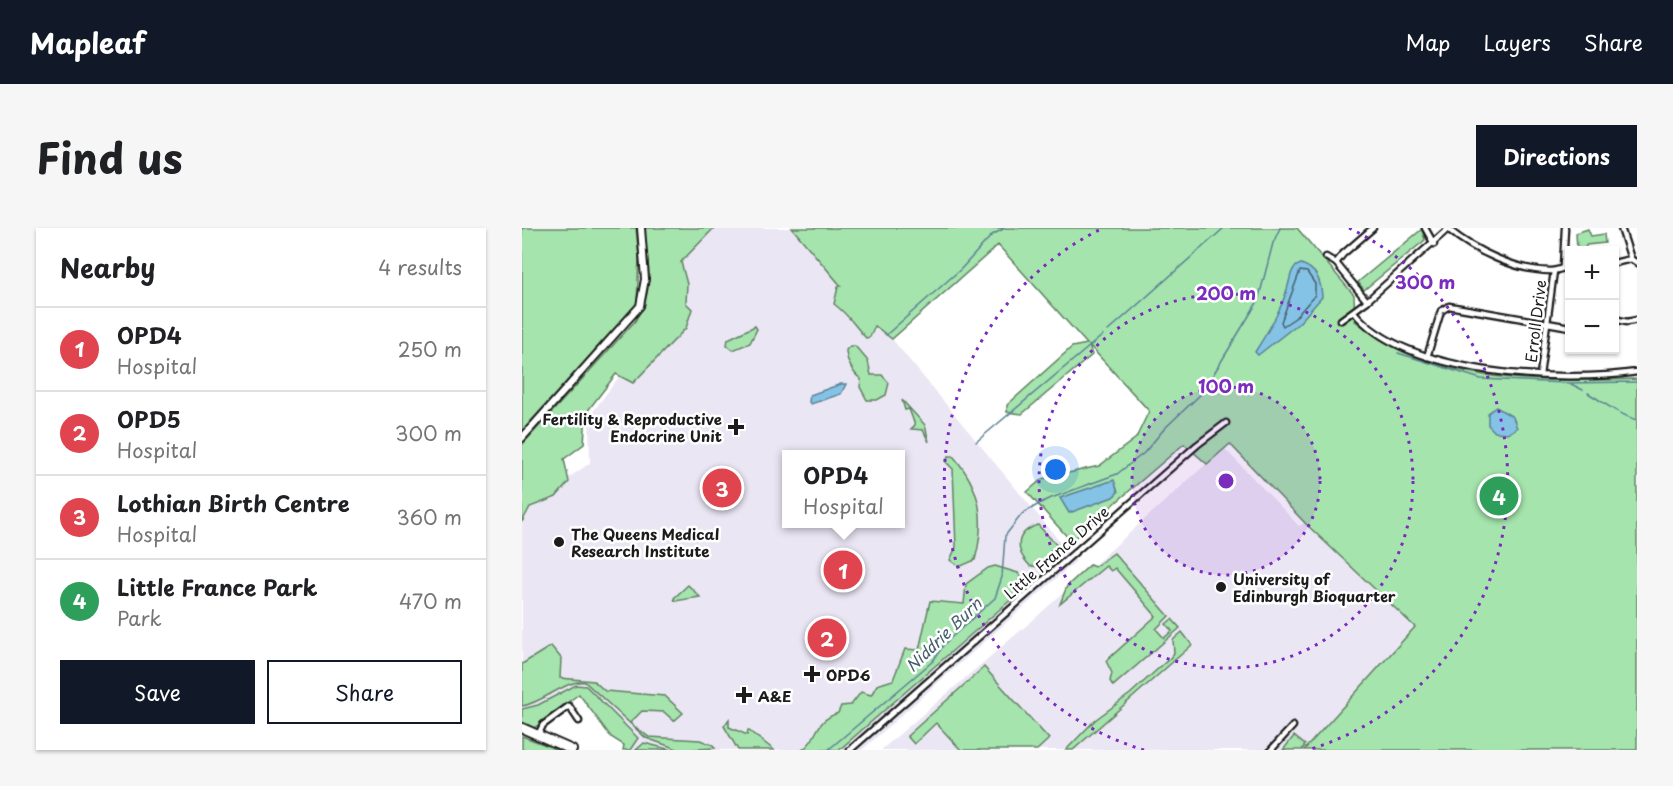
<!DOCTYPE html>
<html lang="en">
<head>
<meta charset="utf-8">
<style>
  :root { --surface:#fff; --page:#f6f6f6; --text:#202124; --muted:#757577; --line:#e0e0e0; --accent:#111827 }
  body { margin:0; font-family:"Playpen Sans",sans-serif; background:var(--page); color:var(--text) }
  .controls { position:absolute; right:18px; top:18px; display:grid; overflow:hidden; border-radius:0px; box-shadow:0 2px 4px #0004 }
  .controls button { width:54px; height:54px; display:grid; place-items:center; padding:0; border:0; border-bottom:2px solid var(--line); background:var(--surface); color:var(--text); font:30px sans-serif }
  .you { position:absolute; left:534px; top:242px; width:21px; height:21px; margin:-15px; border:4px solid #fff; border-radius:50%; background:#1a73e8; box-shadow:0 0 0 9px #1a73e833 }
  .badge { display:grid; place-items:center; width:39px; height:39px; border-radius:50%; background:var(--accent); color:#fff; font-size:20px; font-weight:700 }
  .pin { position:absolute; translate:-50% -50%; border:3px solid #fff; box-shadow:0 2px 6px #0006 }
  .popup { position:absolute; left:260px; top:222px; width:123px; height:78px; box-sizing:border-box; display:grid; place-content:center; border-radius:0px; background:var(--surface); filter:drop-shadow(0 2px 4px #0005); font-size:20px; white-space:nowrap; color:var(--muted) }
  .popup b { font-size:22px; color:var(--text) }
  .popup::after { content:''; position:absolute; left:50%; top:100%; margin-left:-12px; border:12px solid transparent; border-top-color:var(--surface) }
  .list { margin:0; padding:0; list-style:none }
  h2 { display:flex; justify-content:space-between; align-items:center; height:78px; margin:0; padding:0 24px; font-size:26px }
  h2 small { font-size:20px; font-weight:400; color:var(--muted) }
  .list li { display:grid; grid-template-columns:39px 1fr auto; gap:18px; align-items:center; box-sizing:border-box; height:84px; padding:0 24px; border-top:2px solid var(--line) }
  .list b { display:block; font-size:22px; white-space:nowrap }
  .list p { margin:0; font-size:20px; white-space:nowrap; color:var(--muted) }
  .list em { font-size:20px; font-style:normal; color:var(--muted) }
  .actions { display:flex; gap:12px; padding:18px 24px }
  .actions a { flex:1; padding:14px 0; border:2px solid var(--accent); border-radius:0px; text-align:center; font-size:21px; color:var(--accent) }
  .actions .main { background:var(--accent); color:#fff }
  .map { position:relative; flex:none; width:1115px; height:522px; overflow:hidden; border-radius:0px }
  header { display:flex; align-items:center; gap:36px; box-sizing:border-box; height:84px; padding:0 30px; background:var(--accent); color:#fff }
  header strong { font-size:28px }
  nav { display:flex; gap:33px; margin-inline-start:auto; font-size:21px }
  .intro { display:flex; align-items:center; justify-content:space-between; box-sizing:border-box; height:144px; padding:0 36px }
  h1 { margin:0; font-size:42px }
  .button { padding:15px 27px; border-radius:0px; background:var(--accent); color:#fff; font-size:21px; font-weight:700 }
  main { display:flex; gap:36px; padding:0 36px }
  aside { flex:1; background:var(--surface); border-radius:0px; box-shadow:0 2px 4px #0004 }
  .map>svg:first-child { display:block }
  .built { fill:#ebe6f4; fill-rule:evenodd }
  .green { fill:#a5e4ac; stroke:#608064; stroke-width:1.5 }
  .water { fill:#84c3e5; stroke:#5a8095; stroke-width:1.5 }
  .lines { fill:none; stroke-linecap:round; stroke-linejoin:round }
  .shore { stroke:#465f6c; stroke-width:1.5 }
  .stream { stroke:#5a8095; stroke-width:1.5 }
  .minor-casing { stroke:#1c1c1c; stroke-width:9 }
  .tertiary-casing { stroke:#1c1c1c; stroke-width:10 }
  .primary-casing { stroke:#1c1c1c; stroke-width:12 }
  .minor { stroke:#fff; stroke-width:4.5 }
  .tertiary { stroke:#fff; stroke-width:6 }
  .primary { stroke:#fff; stroke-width:8 }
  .ring { fill:none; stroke:#7b2cbf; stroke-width:3; stroke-dasharray:3 6 }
  .poi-dot { fill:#1c1c1c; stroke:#fff; stroke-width:2 }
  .labels { text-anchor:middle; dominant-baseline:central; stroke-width:5; stroke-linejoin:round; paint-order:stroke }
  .street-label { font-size:15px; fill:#1c1c1c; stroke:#fff }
  .poi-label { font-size:15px; font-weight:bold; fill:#1c1c1c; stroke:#fff; text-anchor:start }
  .water-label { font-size:16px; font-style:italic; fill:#465f6c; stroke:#fff }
  .centre { fill:#7b2cbf; stroke:#fff; stroke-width:3 }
  .ring-label { font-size:18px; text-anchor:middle; font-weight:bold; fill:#7b2cbf; stroke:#fff; stroke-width:5; stroke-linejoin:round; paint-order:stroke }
</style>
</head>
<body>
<header>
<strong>Mapleaf</strong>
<nav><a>Map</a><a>Layers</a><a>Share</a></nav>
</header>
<div class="intro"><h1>Find us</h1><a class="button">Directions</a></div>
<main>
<aside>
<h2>Nearby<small>4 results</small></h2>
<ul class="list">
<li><span class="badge" style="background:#e0444e">1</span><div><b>OPD4</b><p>Hospital</p></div><em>250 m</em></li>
<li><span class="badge" style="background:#e0444e">2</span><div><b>OPD5</b><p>Hospital</p></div><em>300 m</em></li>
<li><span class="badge" style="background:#e0444e">3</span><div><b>Lothian Birth Centre</b><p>Hospital</p></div><em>360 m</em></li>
<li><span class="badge" style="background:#2e9e5b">4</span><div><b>Little France Park</b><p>Park</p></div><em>470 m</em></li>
</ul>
<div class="actions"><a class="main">Save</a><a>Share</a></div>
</aside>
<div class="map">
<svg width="1115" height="522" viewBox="0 0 1115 522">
  <rect width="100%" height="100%" fill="#fff"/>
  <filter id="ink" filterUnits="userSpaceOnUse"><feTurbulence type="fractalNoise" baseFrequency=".0167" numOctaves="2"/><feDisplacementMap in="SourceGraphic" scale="12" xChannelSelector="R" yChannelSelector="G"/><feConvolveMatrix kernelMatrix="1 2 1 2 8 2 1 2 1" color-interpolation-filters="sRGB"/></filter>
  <g filter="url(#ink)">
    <g class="built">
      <path d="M192,0h78l84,100 16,11 184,222 -214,189h-239l1,-5 -13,-8 -32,-43 -45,34 -12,-6v-212l68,-47 -1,-46 64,-86 16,-57zM264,226h114v70h-114z"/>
      <path d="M702,220l75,78 6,-3 110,104 -111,123h-423l152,-130z"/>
    </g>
    <g class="green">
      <path d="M0,0h114l3,29 -2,46 -115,128z"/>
      <path d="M122,0h70l-33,34 6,22 -1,19 6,6 -6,19 -53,55 -17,-9 -30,39 -2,31 -20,15 5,23 -13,15 -26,10 -8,15v-77l113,-124c21,-32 13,-57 9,-93z"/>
      <path d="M270,0h505l57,67 1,26c15,11 30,22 47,30 72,34 157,30 235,28v371h-333l111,-123 -110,-104 -75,-79 -23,20 -23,-20 -113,97 -44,-49 15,-13 57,-13 37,-28 13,-27 -60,-66 3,10 -70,59 -15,-2v-7l65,-58 15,-3 -89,-99 -106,94 -17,-13 -5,11 -4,1c-12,-13 -18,-24 -32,-34l4,-17 3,-1z"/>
      <path d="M900,1l3,11 -61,50 -6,-8z"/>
      <path d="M1066,1l3,7 13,-2 1,9 -19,2 -1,5h-8l-1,-17z"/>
      <path d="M233,98l2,3 -7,14 -17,7 -6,-5 1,-6z"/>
      <path d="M328,118h5l13,15 3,14h11l7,8 -3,12 -9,5h-10l-7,-13 1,-8c-8,-5 -15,-19 -15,-29z"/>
      <path d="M380,172l23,25 4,17 -6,-12 -12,-1 4,-4 -6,-16 -4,1z"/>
      <path d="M426,228h5c28,32 33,63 22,104l-16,7 -9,-7 6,-13 -3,-78 -7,-7z"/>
      <path d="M516,297l25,27 -20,15 -13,-1c-16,-16 -15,-34 8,-41z"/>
      <path d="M592,325l55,63 -13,13 8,9 8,-7 -6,-7 6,-5 8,9 -67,58 -3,-5 2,-8 -6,-12 50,-45 -41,-48 -4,3 -5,-5 -46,38 7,-18 23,-21 4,2z"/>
      <path d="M473,338l23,7 5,7 -1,10 -183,160h-37c18,-12 10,-28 36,-37l3,-7 10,-1 10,-13 10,3 6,-10 16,-5 12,-31 14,1 11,-49 34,3 2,-20 22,-16z"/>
      <path d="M166,357l12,12 -25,4 -1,-3z"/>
      <path d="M660,404l10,13 -119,105h-7l29,-30 35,-26 40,-36 4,-5 -1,-13z"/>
      <path d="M29,418l10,12 -1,20 34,3 11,10 60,5 18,17 -9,8 -10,-9 -22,-1 -12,12 19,14 51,3 13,5 2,3 -35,2 -34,-12 -61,-56c-19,-3 -42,21 -63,24v-42z"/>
      <path d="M462,439l65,72 -12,11h-76l-25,-27 -22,21 -7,-8z"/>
      <path d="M54,457l10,1 52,52 -8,12h-7l1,-5 -13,-8 -32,-43 -45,34 -12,-6v-13l16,-4z"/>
      <path d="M207,491v8l18,8 1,-5 26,20h-36l-14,-24z"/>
      <path d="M0,508l37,14h-37z"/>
      <path d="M772,508l11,9 -3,5h-19z"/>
      <path d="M122,515l28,7h-36z"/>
    </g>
    <g class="water">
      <path d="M779,36c16,5 20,17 21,33l-23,26 -41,32 -3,-3c15,-24 29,-46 35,-74 2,-8 4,-12 11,-14z"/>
      <path d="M319,156h5l-5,10 -30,10 -2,-2 1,-7z"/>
      <path d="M974,179l17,10 4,11 -8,5 -14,-1 -7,-7v-12z"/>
      <path d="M592,252l4,12 -5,5 -44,16 -9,-15z"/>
    </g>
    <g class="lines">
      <path class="shore" d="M778,43l7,1 8,12v11l-20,23 -12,8 -2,-4z"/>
      <g class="stream">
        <path d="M586,103l116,-103"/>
        <path d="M364,107l75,-66 31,-34 13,-7"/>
        <path d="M876,125l83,26 85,4 71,-1"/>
        <path d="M1049,156l12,6"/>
        <path d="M1066,165c17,10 31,22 49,27"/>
        <path d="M454,214l127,-107"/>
        <path d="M306,522l105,-89 11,-17 51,-46 7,-21 3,-41 17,-22 24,-14 71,-26 27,-21 21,-25 37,-35 56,-92 15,-58 7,-15"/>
      </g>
      <defs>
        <g id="minor">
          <path d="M903,0l9,16"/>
          <path d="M1099,0l10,31 6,4"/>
          <path d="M926,1c26,22 69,42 103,42 7,0 12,-4 19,-4"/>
          <path d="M804,29l10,6"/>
          <path d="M1092,35l17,-4"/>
          <path d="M1041,39l2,-39"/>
          <path d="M845,73l-31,-38 7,-9 30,-26"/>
          <path d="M832,84c52,64 207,71 283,60"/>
          <path d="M1092,91l13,3 10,-2"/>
          <path d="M819,92l26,-19 82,-73"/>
          <path d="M905,129l14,-46 8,-5 121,21"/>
          <path d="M1018,147l14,-104"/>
          <path d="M16,507l5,-10 26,-19 10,15"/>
          <path d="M328,522l347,-305 29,-22"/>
          <path d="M749,522l22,-24"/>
        </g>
        <path id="tertiary" d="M0,210l118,-132 5,-27 -4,-51"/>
        <path id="primary" d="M0,500l50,22"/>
      </defs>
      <use href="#minor" class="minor-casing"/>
      <use href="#tertiary" class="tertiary-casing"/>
      <use href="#primary" class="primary-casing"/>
      <use href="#minor" class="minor"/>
      <use href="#tertiary" class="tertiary"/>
      <use href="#primary" class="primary"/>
    </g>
  </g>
  <circle cx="704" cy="253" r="94" fill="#7b2cbf" fill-opacity=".12"/>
  <g class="ring">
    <circle cx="704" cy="253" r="94"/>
    <circle cx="704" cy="253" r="187"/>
    <path d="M622 522A281 281 0 0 1 581 0M827 0A281 281 0 0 1 786 522"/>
  </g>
  <g class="poi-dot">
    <path d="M211 190h6v6h6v6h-6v6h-6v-6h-6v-6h6z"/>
    <circle cx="37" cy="314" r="6"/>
    <circle cx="699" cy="359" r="6"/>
    <path d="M287 437h6v6h6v6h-6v6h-6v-6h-6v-6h6z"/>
    <path d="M219 458h6v6h6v6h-6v6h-6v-6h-6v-6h6z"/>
  </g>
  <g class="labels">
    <g class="street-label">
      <text transform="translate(1013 93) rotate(-83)">Erroll Drive</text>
      <text transform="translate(534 324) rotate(-41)">Little France Drive</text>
    </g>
    <g class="poi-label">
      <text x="200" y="190" text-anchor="end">Fertility &amp; Reproductive<tspan x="200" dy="17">Endocrine Unit</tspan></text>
      <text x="49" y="305">The Queens Medical<tspan x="49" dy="17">Research Institute</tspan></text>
      <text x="711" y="350">University of<tspan x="711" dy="17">Edinburgh Bioquarter</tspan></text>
      <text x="304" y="446">OPD6</text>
      <text x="236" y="467">A&amp;E</text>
    </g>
    <g class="water-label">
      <text transform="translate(421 406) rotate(-44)">Niddrie Burn</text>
    </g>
  </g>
  <circle cx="704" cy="253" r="9" class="centre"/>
  <g class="ring-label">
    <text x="903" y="61">300 m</text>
    <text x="704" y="72">200 m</text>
    <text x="704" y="165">100 m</text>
  </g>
</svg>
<div class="controls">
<button>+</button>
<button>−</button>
</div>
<div class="you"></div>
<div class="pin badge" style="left:321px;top:342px;background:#e0444e">1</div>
<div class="popup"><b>OPD4</b>Hospital</div>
<div class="pin badge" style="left:305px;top:410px;background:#e0444e">2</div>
<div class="pin badge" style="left:200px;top:260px;background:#e0444e">3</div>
<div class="pin badge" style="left:977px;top:268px;background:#2e9e5b">4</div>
</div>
</main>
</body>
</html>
